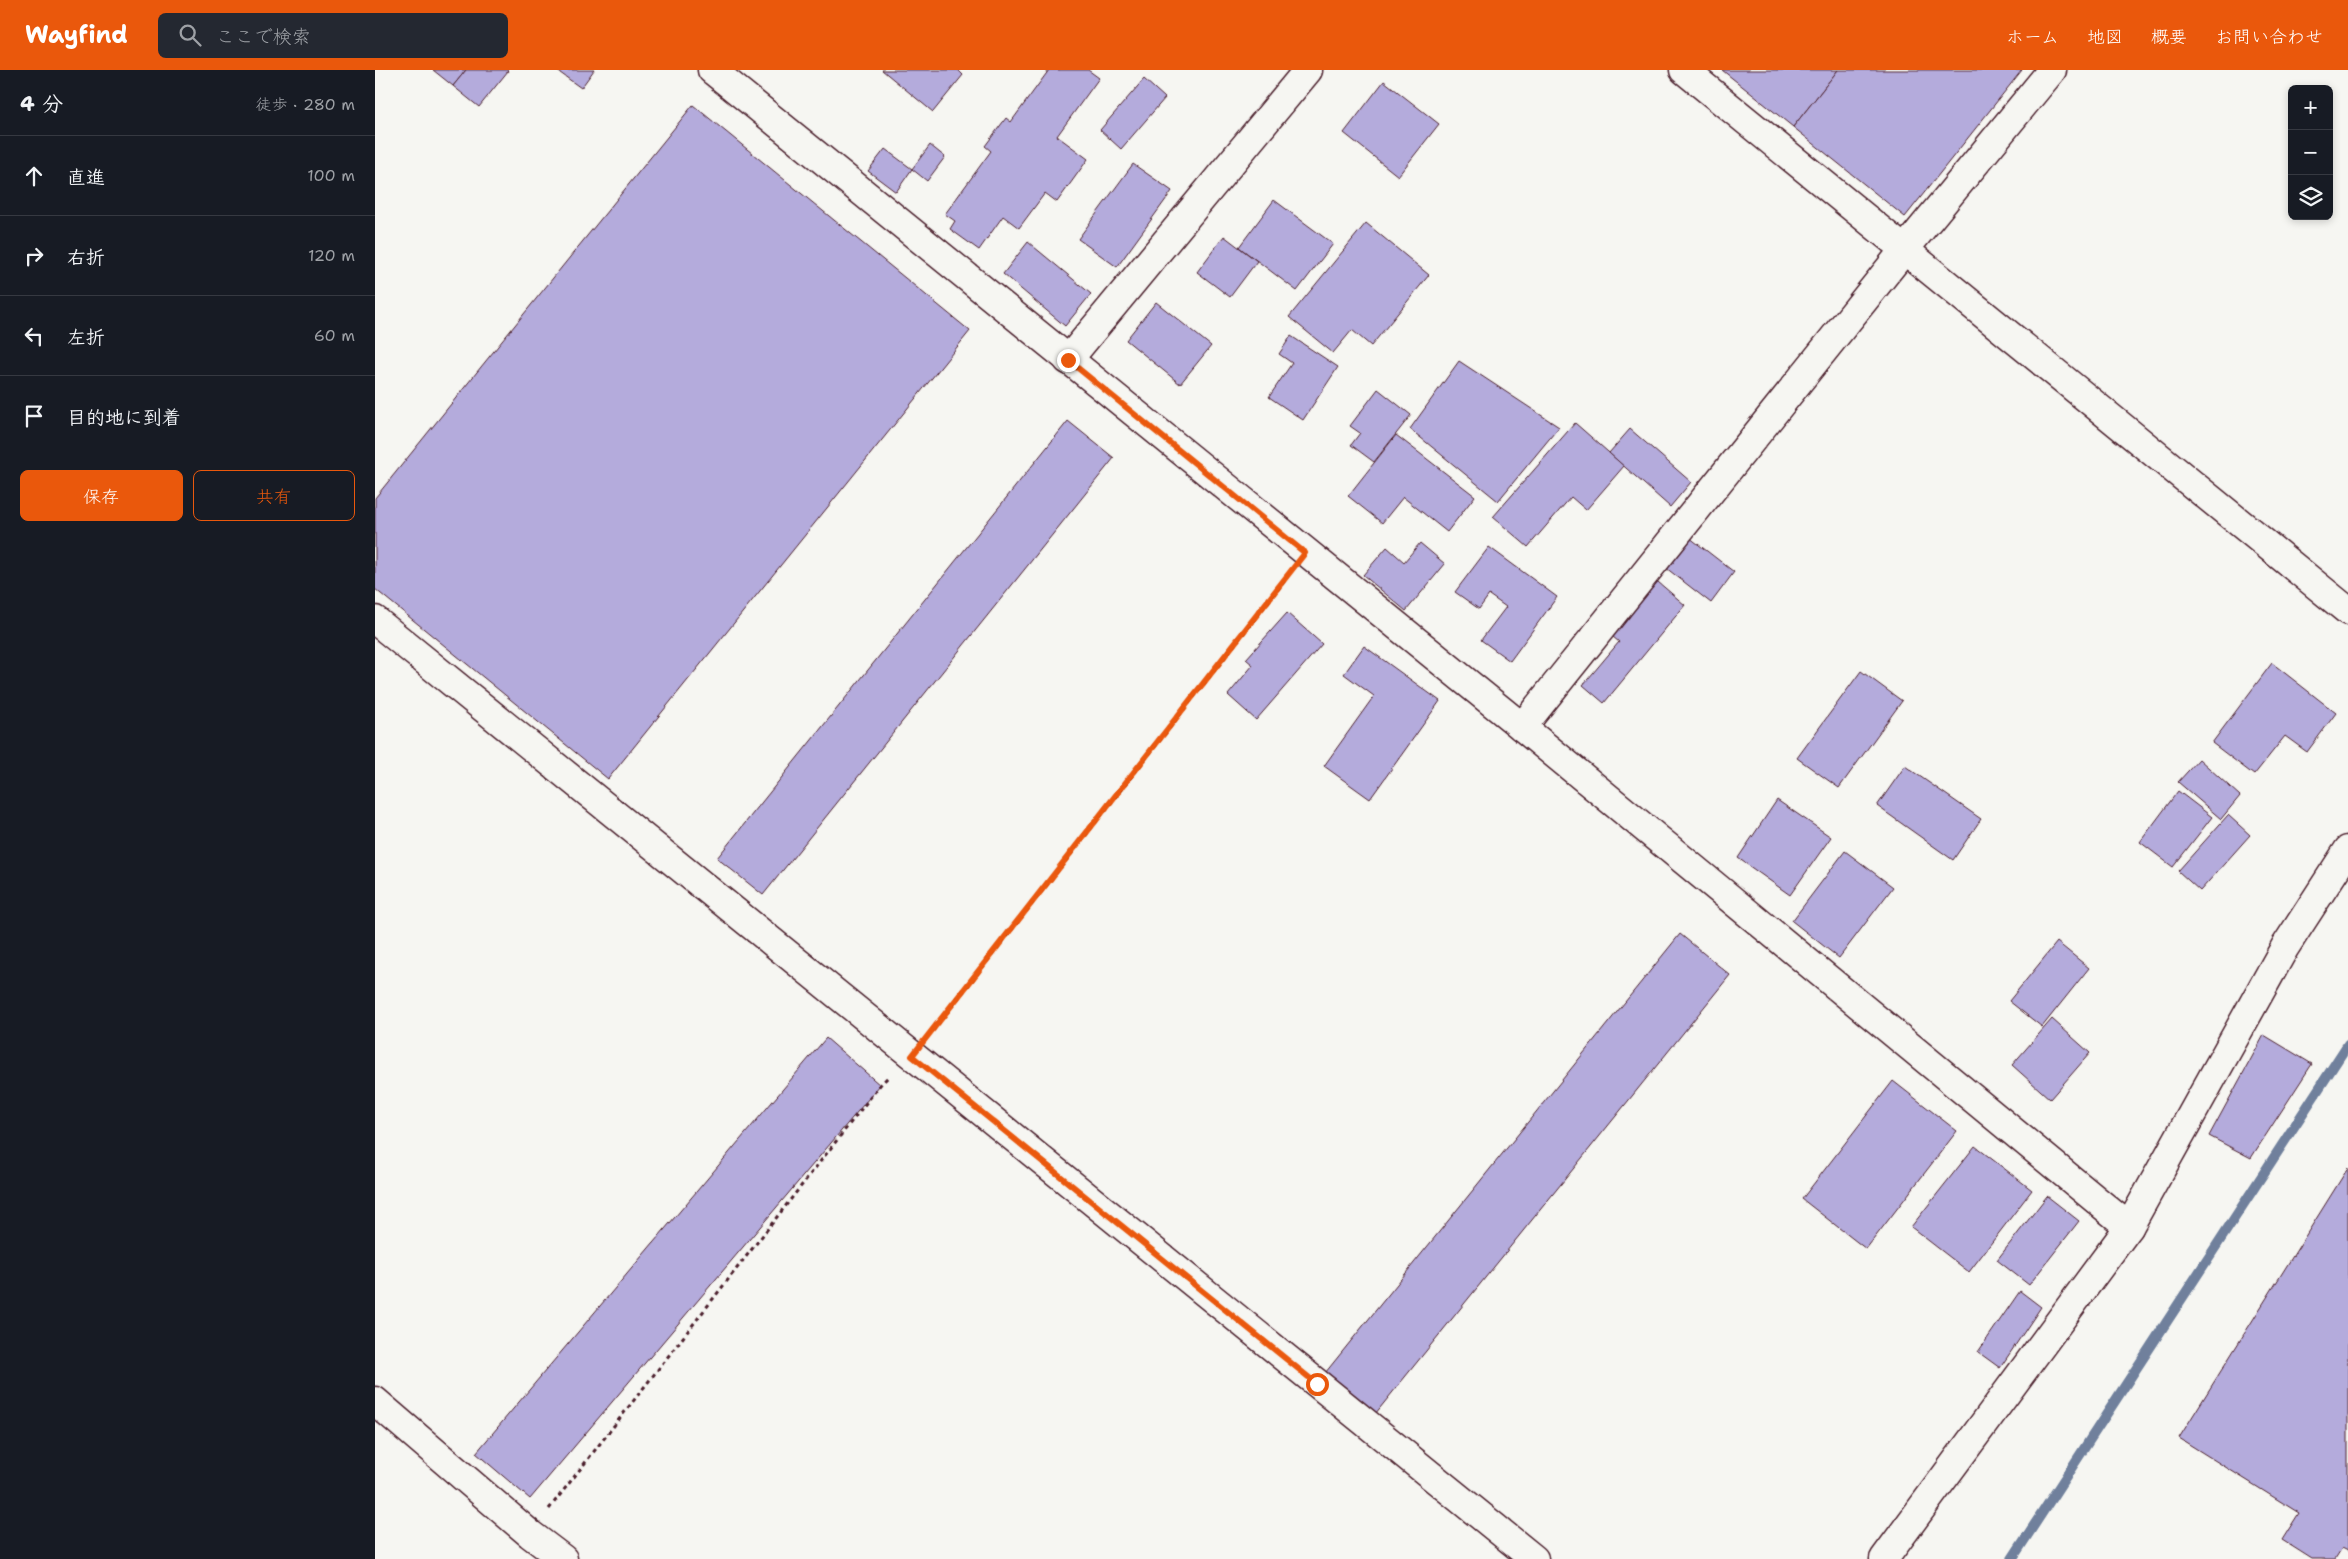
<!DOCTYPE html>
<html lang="ja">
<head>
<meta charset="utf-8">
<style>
  :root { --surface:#171b24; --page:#242831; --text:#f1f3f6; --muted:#9ea1a6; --line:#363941; --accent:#ea580c }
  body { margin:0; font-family:"Shantell Sans","Klee One",sans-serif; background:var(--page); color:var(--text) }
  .controls { position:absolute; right:15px; top:15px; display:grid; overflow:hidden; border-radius:8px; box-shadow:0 2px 8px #0003 }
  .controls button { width:45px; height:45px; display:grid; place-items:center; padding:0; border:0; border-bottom:1px solid var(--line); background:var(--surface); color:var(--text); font:25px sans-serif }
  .stop { position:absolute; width:15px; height:15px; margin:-11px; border:4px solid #ea580c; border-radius:50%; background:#fff }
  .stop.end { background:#ea580c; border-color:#fff; box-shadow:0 1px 5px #0008 }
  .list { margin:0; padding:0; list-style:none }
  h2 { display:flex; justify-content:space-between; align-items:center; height:65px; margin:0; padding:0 20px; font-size:21px }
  h2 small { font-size:16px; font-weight:400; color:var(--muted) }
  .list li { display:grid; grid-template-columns:32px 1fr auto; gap:15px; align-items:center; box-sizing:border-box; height:80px; padding:0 20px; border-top:1px solid var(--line) }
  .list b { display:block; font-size:19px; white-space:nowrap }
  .list em { font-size:16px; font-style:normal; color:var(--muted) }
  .actions { display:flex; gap:10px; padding:15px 20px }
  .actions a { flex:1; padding:11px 0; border:1px solid var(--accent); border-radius:8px; text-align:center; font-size:18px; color:var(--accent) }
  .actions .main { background:var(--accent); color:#fff }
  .icon { flex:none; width:28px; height:28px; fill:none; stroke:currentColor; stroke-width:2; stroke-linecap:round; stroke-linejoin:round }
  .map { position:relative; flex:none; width:1973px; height:1489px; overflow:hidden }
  header { display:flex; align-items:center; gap:30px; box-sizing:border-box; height:70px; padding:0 25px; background:var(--accent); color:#fff }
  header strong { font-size:24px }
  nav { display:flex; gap:28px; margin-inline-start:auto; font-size:18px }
  .search { width:350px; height:45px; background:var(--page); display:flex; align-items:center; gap:12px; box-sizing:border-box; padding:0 18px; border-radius:8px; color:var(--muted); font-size:19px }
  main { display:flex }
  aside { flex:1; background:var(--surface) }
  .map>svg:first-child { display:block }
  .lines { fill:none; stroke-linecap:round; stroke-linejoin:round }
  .stream { stroke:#70809c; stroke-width:10 }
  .building { fill:#b4abdc; stroke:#4a1f2b }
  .minor-casing { stroke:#4a1f2b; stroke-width:31 }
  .path { stroke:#4a1f2b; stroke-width:3; stroke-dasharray:4 4; stroke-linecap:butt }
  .minor { stroke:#f6f6f2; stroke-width:28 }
  .route { stroke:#ea580c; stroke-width:6 }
</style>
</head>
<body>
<header>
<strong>Wayfind</strong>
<div class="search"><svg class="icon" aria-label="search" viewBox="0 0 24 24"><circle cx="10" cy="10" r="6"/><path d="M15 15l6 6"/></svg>ここで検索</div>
<nav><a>ホーム</a><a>地図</a><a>概要</a><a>お問い合わせ</a></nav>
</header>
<main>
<aside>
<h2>4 分<small>徒歩 · 280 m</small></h2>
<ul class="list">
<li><svg class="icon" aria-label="ahead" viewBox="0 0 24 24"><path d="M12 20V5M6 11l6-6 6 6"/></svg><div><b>直進</b></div><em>100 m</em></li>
<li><svg class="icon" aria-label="right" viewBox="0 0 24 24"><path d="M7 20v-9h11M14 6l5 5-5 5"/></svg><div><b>右折</b></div><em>120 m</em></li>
<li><svg class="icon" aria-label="left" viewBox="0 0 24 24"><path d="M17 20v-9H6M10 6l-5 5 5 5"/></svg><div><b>左折</b></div><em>60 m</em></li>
<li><svg class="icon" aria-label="arrive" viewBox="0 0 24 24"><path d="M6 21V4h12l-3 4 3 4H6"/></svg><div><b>目的地に到着</b></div></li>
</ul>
<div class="actions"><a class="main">保存</a><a>共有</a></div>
</aside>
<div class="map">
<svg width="1973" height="1489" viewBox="0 0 1973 1489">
  <rect width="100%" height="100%" fill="#f6f6f2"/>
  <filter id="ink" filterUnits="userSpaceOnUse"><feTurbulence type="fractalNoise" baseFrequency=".02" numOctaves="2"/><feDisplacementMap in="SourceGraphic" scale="10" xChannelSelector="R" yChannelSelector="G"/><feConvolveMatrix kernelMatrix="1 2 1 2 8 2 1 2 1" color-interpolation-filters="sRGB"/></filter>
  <g filter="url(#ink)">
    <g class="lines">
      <path class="stream" d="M1637,1489l336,-515"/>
    </g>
    <g class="building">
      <path d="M58,0h33l-13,16z"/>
      <path d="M91,0h41l1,1 -29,36 -26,-21z"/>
      <path d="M181,0h38l-13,18z"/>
      <path d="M507,0h76l5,5 -30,37z"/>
      <path d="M674,0h39l11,8 -42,58 31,23 -31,43 -12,-9 -26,35 -16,-12 -24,34 -29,-21 5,-8 -10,-7 46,-63 -6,-5 21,-28 5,4z"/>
      <path d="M1347,0h116l-45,57z"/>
      <path d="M1463,0h184l-117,147 -112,-90z"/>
      <path d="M769,9l21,19 -44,51 -21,-19z"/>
      <path d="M1009,11l55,43 -41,52 -54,-43z"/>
      <path d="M318,35l277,226 -362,448 -233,-190v-91z"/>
      <path d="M555,75l15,12 -18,24 -15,-12z"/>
      <path d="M510,79l27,20 -16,23 -28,-21z"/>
      <path d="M758,94l39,27 -55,76 -39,-28z"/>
      <path d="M899,130l59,44 -36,47 -58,-44z"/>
      <path d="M991,153l63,52 -58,71 -19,-16 -19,23 -44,-36z"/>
      <path d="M849,166l33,25 -27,36 -33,-25z"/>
      <path d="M653,172l63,52 -26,32 -62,-52z"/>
      <path d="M781,232l55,44 -31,38 -54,-44z"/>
      <path d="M916,266l47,31 -35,53 -34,-23 23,-34 -13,-9z"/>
      <path d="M1084,291l100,66 -61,74 -88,-72z"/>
      <path d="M1003,319l33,26 -37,47 -23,-17 9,-12 -10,-7z"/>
      <path d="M693,351l46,37 -351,437 -46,-37z"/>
      <path d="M1200,353l49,43 -38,44 -15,-13 -43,50 -35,-30z"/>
      <path d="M1255,359l61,53 -21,25 -61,-54z"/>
      <path d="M1021,365l79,61 -28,36 -44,-35 -21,26 -34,-27z"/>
      <path d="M1310,464l49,38 -23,31 -50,-39z"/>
      <path d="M1045,473l25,21 -39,47 -43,-36 24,-28 17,15z"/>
      <path d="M1114,477l68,50 -47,64 -29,-21 25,-33 -17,-12 -10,14 -24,-17z"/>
      <path d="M1276,506l34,29 -81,98 -21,-18 36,-43 -13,-11z"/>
      <path d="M912,543l35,31 -66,76 -28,-25 25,-30 -7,-6z"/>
      <path d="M989,576l76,55 -70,98 -46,-33 50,-70 -30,-22z"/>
      <path d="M1897,593l64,50 -29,39 -22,-16 -31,39 -42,-32z"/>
      <path d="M1486,601l41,30 -63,87 -42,-30z"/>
      <path d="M1824,689l41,37 -19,23 -43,-37z"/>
      <path d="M1530,696l76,53 -28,41 -76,-54z"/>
      <path d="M1803,721l34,26 -39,50 -33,-25z"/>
      <path d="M1402,730l54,37 -41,58 -52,-37z"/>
      <path d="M1853,745l22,20 -50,56 -22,-20z"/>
      <path d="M1470,781l48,36 -54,71 -47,-37z"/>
      <path d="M1305,864l50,41 -363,449 -50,-41z"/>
      <path d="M1682,872l32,26 -47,59 -33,-26z"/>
      <path d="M1677,949l38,34 -40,46 -38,-34z"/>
      <path d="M1889,965l48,29 -61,94 -42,-22z"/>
      <path d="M451,968l54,47 -350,414 -54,-46z"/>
      <path d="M1518,1011l64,50 -91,118 -64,-50z"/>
      <path d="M1600,1076l57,44 -63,82 -58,-45z"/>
      <path d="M1973,1098v383l-6,-3 -7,11h-23l-30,-19 17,-27 -120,-75z"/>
      <path d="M1672,1126l32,25 -50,64 -32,-25z"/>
      <path d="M1645,1221l21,16 -41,61 -22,-16z"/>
    </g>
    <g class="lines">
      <defs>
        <g id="minor">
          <path d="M337,0l810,657 607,500"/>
          <path d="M1309,0l664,541"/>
          <path d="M693,290l240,-290"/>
          <path d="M0,550l1159,939"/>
          <path d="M1147,657l383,-478 147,-179"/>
          <path d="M0,1331l155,133 33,25"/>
          <path d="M1509,1489l245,-332 156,-280 63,-97"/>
        </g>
      </defs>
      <use href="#minor" class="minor-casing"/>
      <g class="path">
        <path d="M557,961l355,-454"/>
        <path d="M174,1439l331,-424 8,-8"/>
      </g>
      <use href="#minor" class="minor"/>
    </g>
  </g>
  <g class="lines" filter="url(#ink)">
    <path class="route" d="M693,290l237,193 -393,503 405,328"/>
  </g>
</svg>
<div class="controls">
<button>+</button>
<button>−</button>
<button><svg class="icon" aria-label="layers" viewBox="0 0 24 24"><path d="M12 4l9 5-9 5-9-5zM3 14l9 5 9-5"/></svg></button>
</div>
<div class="stop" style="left:942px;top:1314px"></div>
<div class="stop end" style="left:693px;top:290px"></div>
</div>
</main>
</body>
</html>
